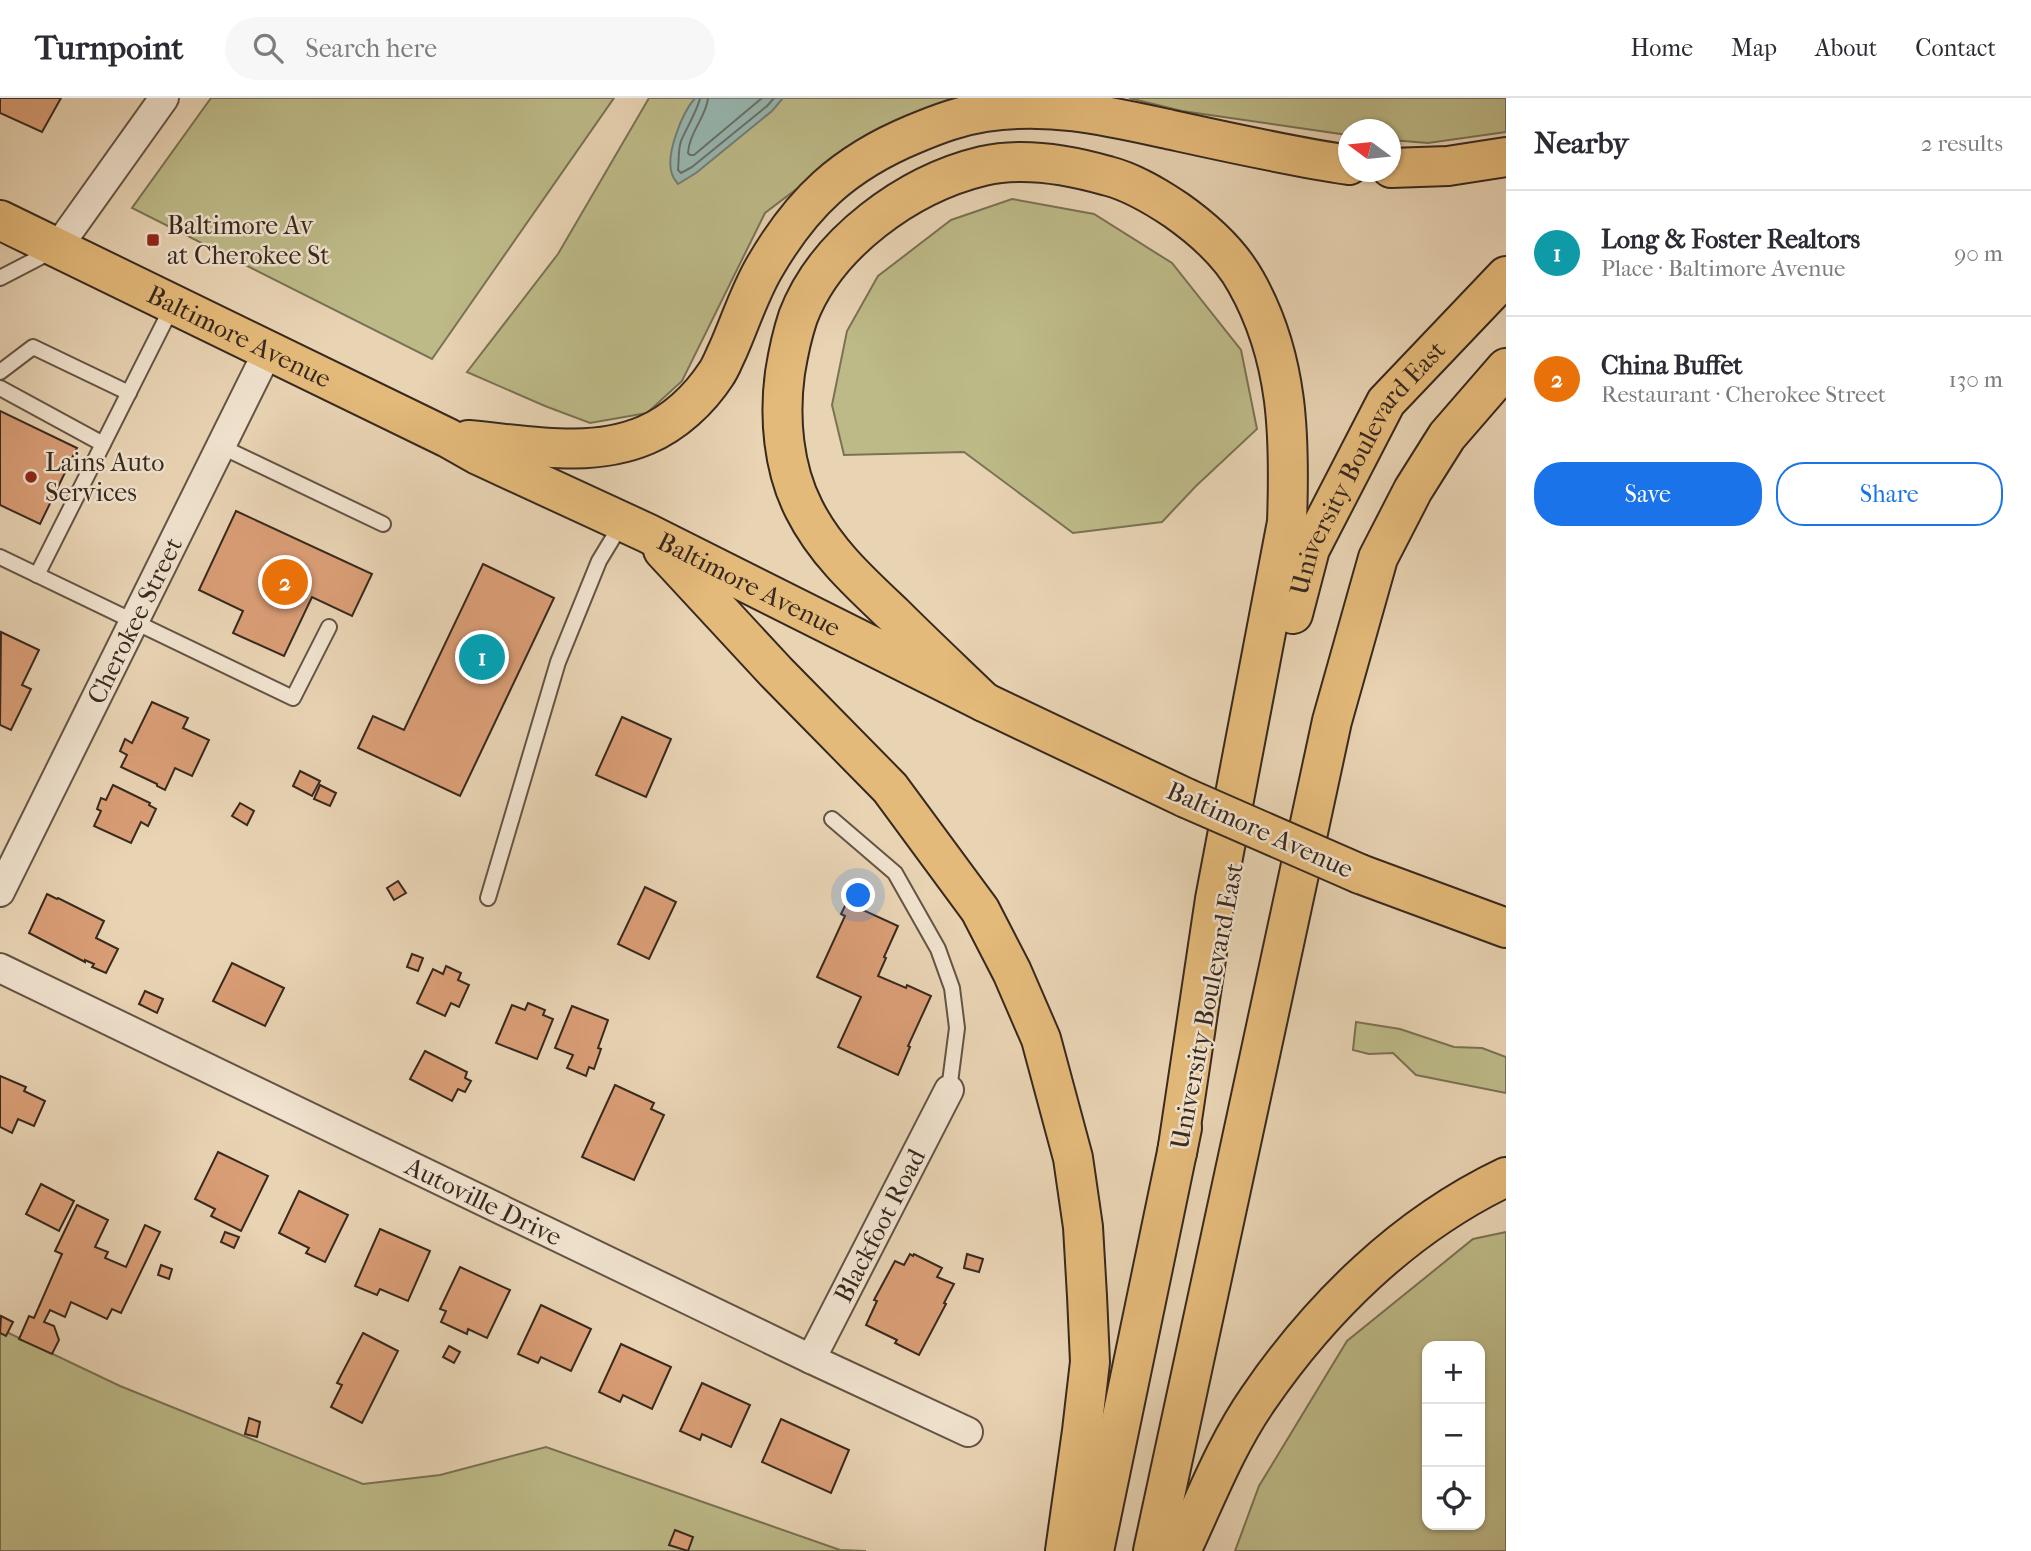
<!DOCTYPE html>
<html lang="en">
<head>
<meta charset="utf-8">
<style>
  :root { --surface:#fff; --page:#f7f7f7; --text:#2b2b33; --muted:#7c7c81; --line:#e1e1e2; --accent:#1a73e8 }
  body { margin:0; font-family:"IM FELL French Canon",serif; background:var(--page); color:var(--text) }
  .controls { position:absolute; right:21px; bottom:21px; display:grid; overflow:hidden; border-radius:14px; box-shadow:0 2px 5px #0004 }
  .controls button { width:63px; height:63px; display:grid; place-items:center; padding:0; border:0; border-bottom:2px solid var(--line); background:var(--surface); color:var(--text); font:35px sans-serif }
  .compass { position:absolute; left:1338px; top:21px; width:63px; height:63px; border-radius:50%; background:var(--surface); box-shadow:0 2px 5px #0004; rotate:285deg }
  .you { position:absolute; left:859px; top:798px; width:24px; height:24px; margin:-18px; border:5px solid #fff; border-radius:50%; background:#1a73e8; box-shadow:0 0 0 10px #1a73e833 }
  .badge { display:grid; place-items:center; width:46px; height:46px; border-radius:50%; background:var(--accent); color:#fff; font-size:23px; font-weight:700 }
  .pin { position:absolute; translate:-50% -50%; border:4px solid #fff; box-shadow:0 2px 7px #0006 }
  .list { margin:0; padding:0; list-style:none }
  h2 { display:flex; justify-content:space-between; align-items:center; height:91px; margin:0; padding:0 28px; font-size:30px }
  h2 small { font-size:23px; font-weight:400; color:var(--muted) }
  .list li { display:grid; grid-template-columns:46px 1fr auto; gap:21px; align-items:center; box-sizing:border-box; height:126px; padding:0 28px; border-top:2px solid var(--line) }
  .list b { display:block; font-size:26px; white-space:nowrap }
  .list p { margin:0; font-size:23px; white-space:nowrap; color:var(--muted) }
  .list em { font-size:23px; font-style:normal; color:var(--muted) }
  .actions { display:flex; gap:14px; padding:21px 28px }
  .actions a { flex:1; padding:16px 0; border:2px solid var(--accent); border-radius:28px; text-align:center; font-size:24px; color:var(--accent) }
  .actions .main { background:var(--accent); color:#fff }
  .icon { flex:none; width:38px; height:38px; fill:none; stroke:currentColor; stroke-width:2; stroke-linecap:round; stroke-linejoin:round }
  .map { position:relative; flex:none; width:1506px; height:1453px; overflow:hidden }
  header { display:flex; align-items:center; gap:42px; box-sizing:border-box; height:98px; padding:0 35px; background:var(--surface); border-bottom:2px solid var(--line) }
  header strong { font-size:33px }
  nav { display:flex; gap:38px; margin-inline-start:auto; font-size:24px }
  .search { width:490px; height:63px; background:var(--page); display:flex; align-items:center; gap:18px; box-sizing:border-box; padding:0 24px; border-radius:38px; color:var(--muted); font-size:26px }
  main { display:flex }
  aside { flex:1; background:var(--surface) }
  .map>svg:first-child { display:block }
  .green { fill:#bdba88; stroke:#7a7254; stroke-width:2; fill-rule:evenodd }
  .water { fill:#97b7b1; stroke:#717e77; stroke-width:2 }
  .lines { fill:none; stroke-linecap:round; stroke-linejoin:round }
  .shore { stroke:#687068; stroke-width:2 }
  .building { fill:#da9e76; stroke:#38291f; stroke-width:2 }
  .service-casing { stroke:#645444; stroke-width:18 }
  .minor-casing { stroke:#645444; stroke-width:32 }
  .primary-casing { stroke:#38291f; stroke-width:42 }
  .service { stroke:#f0e2ce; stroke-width:14 }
  .minor { stroke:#f0e2ce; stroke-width:28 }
  .primary { stroke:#e4ba7a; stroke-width:38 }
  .primary-bridge-casing { stroke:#38291f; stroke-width:42; stroke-linecap:butt }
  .primary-bridge { stroke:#e4ba7a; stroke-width:38 }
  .poi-dot { fill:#8f2418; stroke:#f0e2ce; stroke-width:2.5 }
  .labels { text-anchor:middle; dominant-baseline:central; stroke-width:5; stroke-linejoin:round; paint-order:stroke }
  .poi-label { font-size:26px; fill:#38291f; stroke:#f0e2ce; text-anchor:start }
  .street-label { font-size:26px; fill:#38291f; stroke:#f0e2ce }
</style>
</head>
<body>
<header>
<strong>Turnpoint</strong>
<div class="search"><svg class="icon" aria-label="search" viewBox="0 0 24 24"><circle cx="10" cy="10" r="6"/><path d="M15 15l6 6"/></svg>Search here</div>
<nav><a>Home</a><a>Map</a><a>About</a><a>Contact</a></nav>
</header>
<main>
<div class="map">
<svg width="1506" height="1453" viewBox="0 0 1506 1453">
  <rect width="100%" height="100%" fill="#e8d3b3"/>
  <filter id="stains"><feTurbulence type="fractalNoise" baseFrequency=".00286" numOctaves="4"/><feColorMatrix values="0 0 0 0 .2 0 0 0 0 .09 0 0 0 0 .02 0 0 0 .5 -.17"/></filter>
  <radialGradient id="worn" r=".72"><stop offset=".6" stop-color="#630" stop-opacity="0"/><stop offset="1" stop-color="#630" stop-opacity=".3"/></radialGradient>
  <g class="green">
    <path d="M211,0h403l-182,261 -300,-151z"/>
    <path d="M649,0h312l-89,34 -107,81 -83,168 -35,32 -57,10 -45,-17 -78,-34 91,-118z"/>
    <path d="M1129,0h377v34l-78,11 -37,-3v-10h-42l-1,5 -166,-24z"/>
    <path d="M1012,101l82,15 78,49 69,87 16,79 -61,57 -34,36 -89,11 -109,-81 -120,3 -12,-50 15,-74 31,-55 73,-56z"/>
    <path d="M1356,924l44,7 54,18 28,1 24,9v36l-90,-18 -23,-22 -24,1 -16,-4z"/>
    <path d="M1506,1134v319h-271l24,-65 88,-145 126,-102zM1427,1248h53v179h-53z"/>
    <path d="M0,1231l120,57 243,98 77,-9 106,-28 294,103 26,1h-866z"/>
  </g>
  <path class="water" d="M695,0h88l-11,13 -76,62 -18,11c-2,-3 -5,-6 -6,-10 -7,-19 10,-61 23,-76z"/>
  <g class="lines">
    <g class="shore">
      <path d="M700,0c-2,11 -14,31 -19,43 -3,9 -2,19 -3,29l3,3 11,-6 75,-61 7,-8"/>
      <path d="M708,0c-1,17 -19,35 -20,55l2,2h4l68,-57"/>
    </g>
  </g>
  <g class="building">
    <path d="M0,0h61l-19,34 -42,-19z"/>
    <path d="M0,313l77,37 -37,76 -40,-19z"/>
    <path d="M236,413l136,63 -20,42 -40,-19 -28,59 -51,-23 10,-22 -44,-21z"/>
    <path d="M483,466l71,34 -94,198 -102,-48 15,-32 31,14z"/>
    <path d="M1,534l38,18 -17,35 9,4 -20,41 -11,-5z"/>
    <path d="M152,604l36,16 -5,10 26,12 -17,36 -17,-8 -10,22 -8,-4v-2l-36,-17 6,-12 -7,-4 5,-12 7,4z"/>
    <path d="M622,619l49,22 -25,58 -50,-22z"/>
    <path d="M300,673l20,10 -8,15 -19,-10z"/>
    <path d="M113,687l37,18 -1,2 7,4 -8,17 -7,-4 -10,21 -37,-17 7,-15 -4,-2 4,-11 5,2z"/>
    <path d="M320,687l16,8 -6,13 -16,-7z"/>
    <path d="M240,705l14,8 -7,14 -15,-9z"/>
    <path d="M398,783l8,12 -12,7 -7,-12z"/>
    <path d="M645,789l31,15 -27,57 -31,-15z"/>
    <path d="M47,796l10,5 1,-1 46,23 -8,17 22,11 -12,24 -14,-6 2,-3 -9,-4v2l-56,-29z"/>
    <path d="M846,806l4,1v-1l48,22 -14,31 2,1 -8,18 28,12 1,-3 24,11 -23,50 2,1 -12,28 -60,-28 23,-50 -44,-20 28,-61 -4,-2z"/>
    <path d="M412,856l11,4 -5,13 -11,-4z"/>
    <path d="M232,865l52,25 -19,38 -52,-25z"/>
    <path d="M446,868l15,7 -3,7 11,5 -10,22 -8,-4 -6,13 -28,-13 16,-34 10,5z"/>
    <path d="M145,893l18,8 -6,14 -18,-9z"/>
    <path d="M528,905l17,7 -2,5 10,4 -16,40 -41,-16 16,-38 13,5z"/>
    <path d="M572,908l36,14 -10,28 3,1 -7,20 -5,-2 -3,9 -19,-8 6,-13 -18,-7z"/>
    <path d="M425,953l42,21 -2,6 6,3 -6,11 -7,-3 -6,12 -42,-22z"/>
    <path d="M0,978l26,11 -2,4 21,10 -11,25 -16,-7 -6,14 -12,-6z"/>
    <path d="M615,987l39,18 -3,6 13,6 -30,65 -52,-23z"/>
    <path d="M218,1054l50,24 -27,55 -30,-15 4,-7 -20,-10z"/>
    <path d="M41,1086l33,17 -15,30 -33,-17z"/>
    <path d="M299,1093l49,24 -23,47 -19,-9 3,-5 -30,-15z"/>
    <path d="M77,1107l31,15 -13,27 13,5 -3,6 21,9 19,-42 15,7 -39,81 -9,-4 -5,10 -36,-17 -6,15 -15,-7 -6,12 10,4 5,14 -7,14 -33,-15 10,-23 5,2 28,-64 -7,-3z"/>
    <path d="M380,1131l50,22 -22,50 -28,-12 -3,6 -22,-9z"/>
    <path d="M225,1134l14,5 -5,11 -13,-6z"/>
    <path d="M910,1156l3,2 1,-2 28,14 -5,9 17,7 -10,19 2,1 -27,51 -24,-12 2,-3 -31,-15 11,-24 -3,-1 21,-39 9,4z"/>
    <path d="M967,1156l16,5 -4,13 -15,-4z"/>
    <path d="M161,1167l11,4 -3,10 -11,-4z"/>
    <path d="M460,1169l50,23 -23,48 -19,-9 -1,5 -26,-12 5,-11 -6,-2z"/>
    <path d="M541,1207l50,24 -20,42 -30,-14 -3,6 -20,-9z"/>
    <path d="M1,1218l12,6 -7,14 -6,-3z"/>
    <path d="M363,1235l35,18 -36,72 -31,-16 11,-22 -5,-2z"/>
    <path d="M621,1246l50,23 -19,42 -29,-14 -3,7 -21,-10z"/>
    <path d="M449,1248l11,6 -6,11 -11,-6z"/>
    <path d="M702,1285l48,22 -19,42 -29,-13 -2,6 -20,-9z"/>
    <path d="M249,1320l11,4 -3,15 -12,-3z"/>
    <path d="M781,1321l68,31 -18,43 -69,-31z"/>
    <path d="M675,1432l18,7 -5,14 -19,-6z"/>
  </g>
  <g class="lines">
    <defs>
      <g id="service">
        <path d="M0,180l52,-27"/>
        <path d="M0,274l33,-25 96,46"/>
        <path d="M0,290l103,56"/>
        <path d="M220,348l163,78"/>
        <path d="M0,459l293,141 36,-71"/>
        <path d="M37,477l135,-268"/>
        <path d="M832,721l63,54 43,76 14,39 5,40 -8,62"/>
        <path d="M488,800l70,-236 41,-101 23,-38"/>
      </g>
      <g id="minor">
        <path d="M57,150l107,-150"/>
        <path id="s1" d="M0,794l268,-541"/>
        <path id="s2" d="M0,870l811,391 157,73"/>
        <path id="s3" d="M811,1261l138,-269"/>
      </g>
      <g id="primary">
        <path d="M1391,70l57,-2 58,-9"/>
        <path id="s4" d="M0,122l448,218 30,17 169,78 337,169 202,96"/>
        <path d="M468,342c58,5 122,19 178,-5 28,-12 53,-35 70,-61 5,-7 8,-16 12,-24 12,-27 21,-56 36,-82 38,-66 80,-105 150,-134 24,-10 45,-18 71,-22 66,-10 123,4 187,18 59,13 117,26 177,35"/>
        <path d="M663,452l113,122 114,116 90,122 32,62 29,67 32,119 10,69 4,69 3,66 -8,69 -17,120"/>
        <path id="s5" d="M1293,516l17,-65 76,-147 120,-126"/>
        <path d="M984,604c-30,-29 -61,-58 -91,-88 -34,-32 -68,-63 -89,-105 -21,-41 -25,-92 -19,-136 3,-19 7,-38 13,-56 28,-74 110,-133 185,-151 39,-9 87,-1 125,10 24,6 47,20 68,34 27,19 54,43 70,72 43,76 44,155 41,240l-72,377 -38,254"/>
        <path d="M1360,776l146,54"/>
        <path d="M1094,1453l88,-423"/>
        <path d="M1153,1453l179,-830 46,-163 35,-68 34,-54 59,-68"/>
        <path d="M1181,1453c24,-51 45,-106 77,-152 63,-92 147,-174 248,-222"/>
      </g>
    </defs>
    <use href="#service" class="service-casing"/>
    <use href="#minor" class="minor-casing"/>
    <use href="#primary" class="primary-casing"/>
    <use href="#service" class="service"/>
    <use href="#minor" class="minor"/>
    <use href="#primary" class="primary"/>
    <defs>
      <path id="primary-bridge" d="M1186,700l174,76"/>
    </defs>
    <use href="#primary-bridge" class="primary-bridge-casing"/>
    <use href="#primary-bridge" class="primary-bridge"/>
  </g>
  <g class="poi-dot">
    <rect x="146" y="135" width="14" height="14" rx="3.5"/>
    <circle cx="31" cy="379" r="7"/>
  </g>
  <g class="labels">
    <g class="poi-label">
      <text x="167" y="127">Baltimore Av<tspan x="167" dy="30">at Cherokee St</tspan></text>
      <text x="45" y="364">Lains Auto<tspan x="45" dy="30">Services</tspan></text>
    </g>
    <g class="street-label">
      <text stroke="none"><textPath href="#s4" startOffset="266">Baltimore Avenue</textPath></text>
      <text stroke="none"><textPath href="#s5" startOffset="166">University Boulevard East</textPath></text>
      <text stroke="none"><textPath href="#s4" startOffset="833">Baltimore Avenue</textPath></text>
      <text stroke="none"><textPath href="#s1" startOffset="303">Cherokee Street</textPath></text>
      <text transform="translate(1260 732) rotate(24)">Baltimore Avenue</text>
      <text transform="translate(1207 908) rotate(-79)">University Boulevard East</text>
      <text stroke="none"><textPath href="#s2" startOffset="537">Autoville Drive</textPath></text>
      <text stroke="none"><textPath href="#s3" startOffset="150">Blackfoot Road</textPath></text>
    </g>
  </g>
  <rect width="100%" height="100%" filter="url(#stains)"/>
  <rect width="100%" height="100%" fill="url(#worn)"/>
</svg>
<div class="controls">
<button>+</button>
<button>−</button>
<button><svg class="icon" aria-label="locate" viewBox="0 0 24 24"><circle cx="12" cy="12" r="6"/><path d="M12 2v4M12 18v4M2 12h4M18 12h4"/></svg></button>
</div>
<svg class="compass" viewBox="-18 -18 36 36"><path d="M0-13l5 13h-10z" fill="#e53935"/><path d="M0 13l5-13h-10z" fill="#7c7c81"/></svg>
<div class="you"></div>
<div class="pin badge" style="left:482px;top:559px;background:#0f9aa8">1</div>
<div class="pin badge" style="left:285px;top:484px;background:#e8710a">2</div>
</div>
<aside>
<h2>Nearby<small>2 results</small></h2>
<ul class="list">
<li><span class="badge" style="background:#0f9aa8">1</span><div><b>Long &amp; Foster Realtors</b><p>Place · Baltimore Avenue</p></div><em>90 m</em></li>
<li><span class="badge" style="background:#e8710a">2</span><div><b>China Buffet</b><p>Restaurant · Cherokee Street</p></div><em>130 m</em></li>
</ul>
<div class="actions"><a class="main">Save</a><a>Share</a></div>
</aside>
</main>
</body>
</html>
